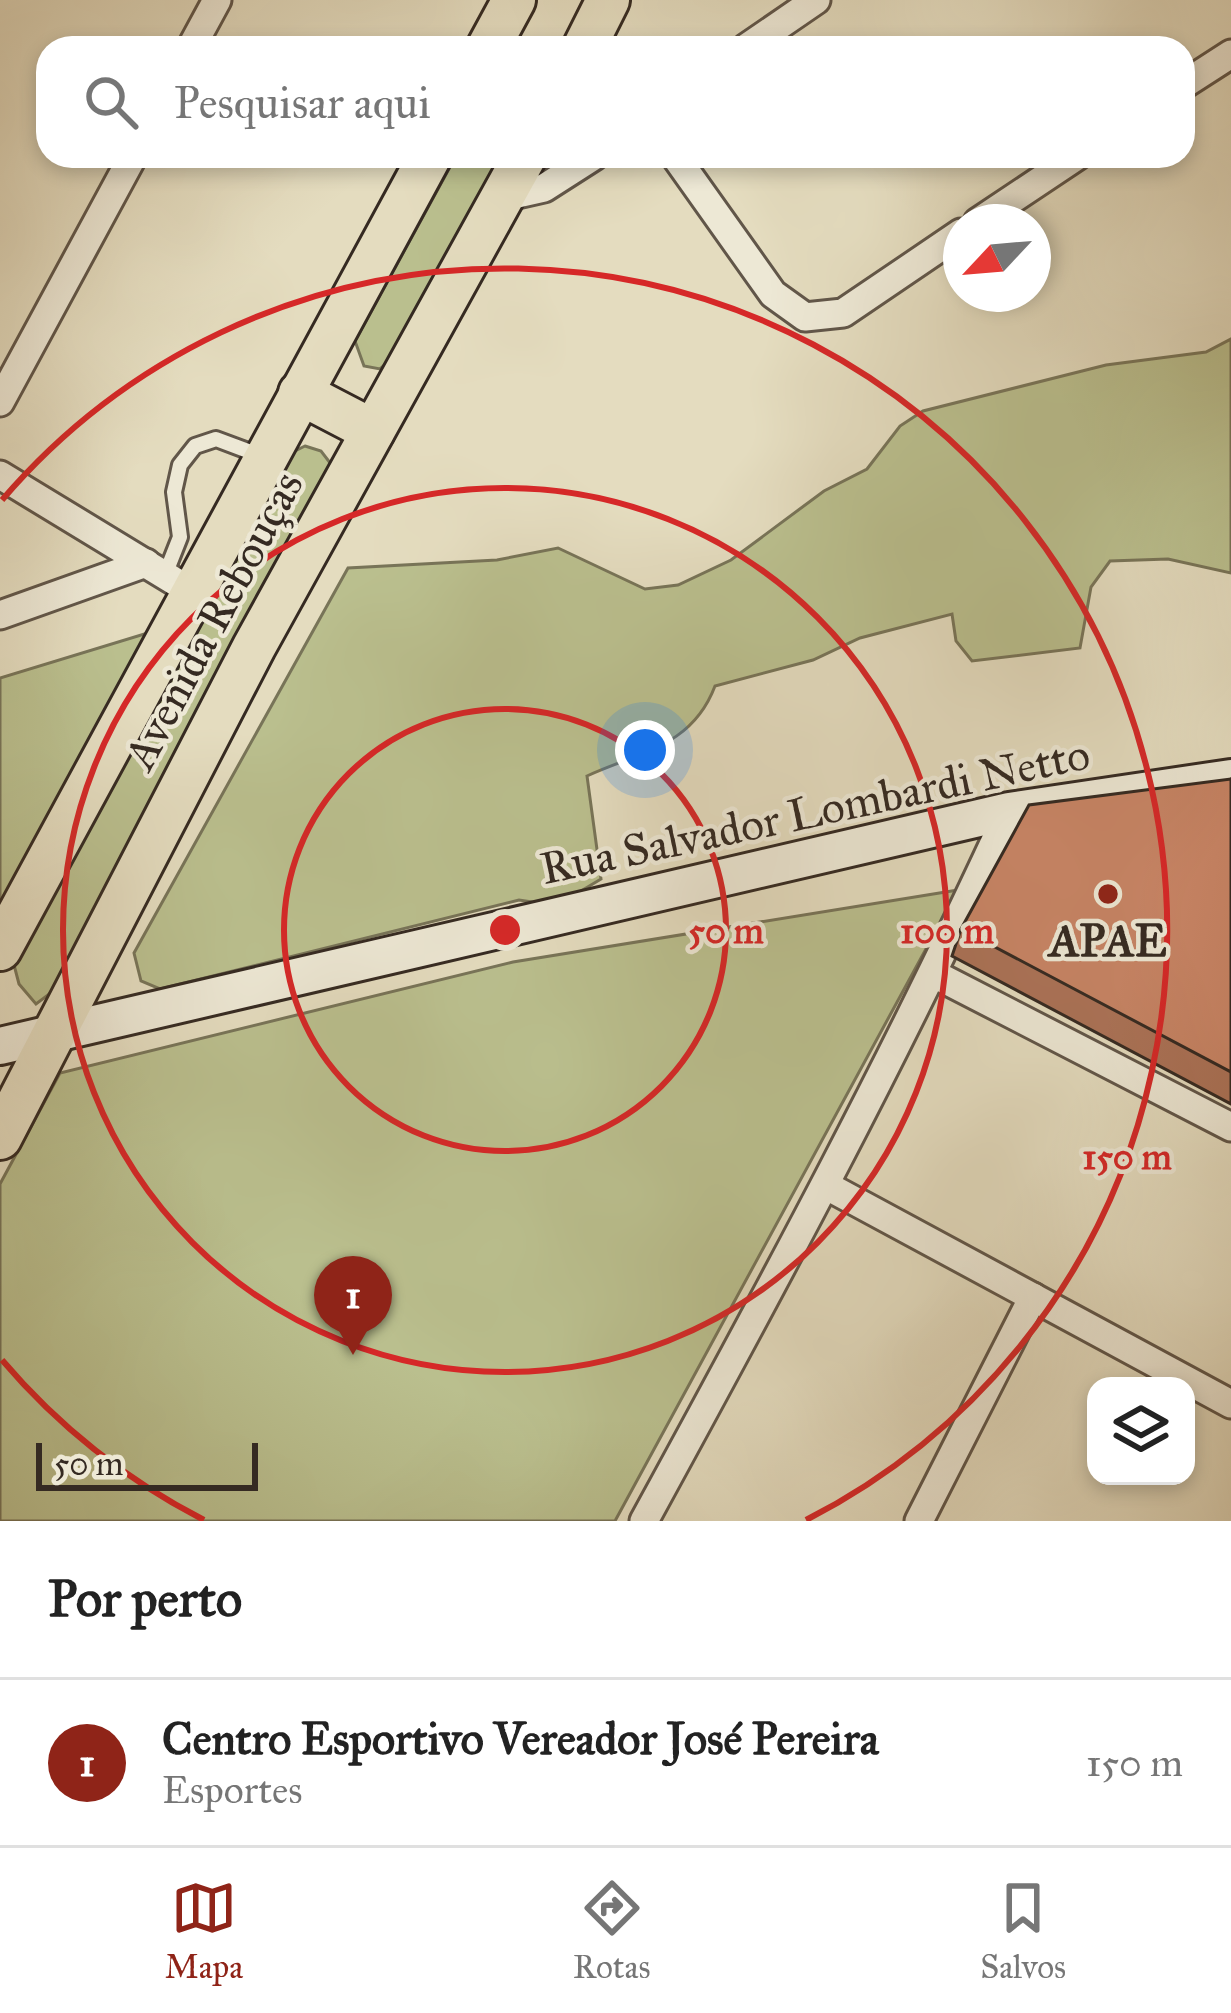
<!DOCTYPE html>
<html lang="pt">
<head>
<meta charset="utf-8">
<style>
  :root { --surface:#fff; --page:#f2f2f2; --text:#222; --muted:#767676; --line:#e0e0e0; --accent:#8f2418 }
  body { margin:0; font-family:"IM FELL Great Primer",serif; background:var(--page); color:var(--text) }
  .controls { position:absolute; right:36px; bottom:36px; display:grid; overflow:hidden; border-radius:24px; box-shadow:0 6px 18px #0003 }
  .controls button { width:108px; height:108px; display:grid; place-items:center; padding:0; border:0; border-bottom:3px solid var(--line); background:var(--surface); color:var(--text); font:60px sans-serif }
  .compass { position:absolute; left:943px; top:204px; width:108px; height:108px; border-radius:50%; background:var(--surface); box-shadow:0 6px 18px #0003; rotate:244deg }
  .scale { position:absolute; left:36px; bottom:30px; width:222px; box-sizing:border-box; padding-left:12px; border:6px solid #352a22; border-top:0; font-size:33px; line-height:42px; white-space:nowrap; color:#352a22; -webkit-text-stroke:9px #ede8d5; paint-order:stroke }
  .you { position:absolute; left:645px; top:750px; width:42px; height:42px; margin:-30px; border:9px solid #fff; border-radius:50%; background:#1a73e8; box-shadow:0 0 0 18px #1a73e833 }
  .badge { display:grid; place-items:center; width:78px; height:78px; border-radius:50%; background:var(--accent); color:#fff; font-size:39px; font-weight:700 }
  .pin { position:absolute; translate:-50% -99px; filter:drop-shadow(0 3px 6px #0008) }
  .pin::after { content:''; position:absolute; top:63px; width:42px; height:36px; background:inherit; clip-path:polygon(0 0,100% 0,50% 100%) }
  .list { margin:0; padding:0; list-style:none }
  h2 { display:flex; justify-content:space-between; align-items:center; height:156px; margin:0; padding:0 48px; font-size:51px }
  h2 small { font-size:39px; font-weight:400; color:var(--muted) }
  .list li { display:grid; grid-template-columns:78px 1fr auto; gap:36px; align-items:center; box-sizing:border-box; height:168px; padding:0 48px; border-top:3px solid var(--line) }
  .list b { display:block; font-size:45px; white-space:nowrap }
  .list p { margin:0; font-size:39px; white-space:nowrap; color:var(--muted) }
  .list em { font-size:39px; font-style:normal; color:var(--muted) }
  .icon { flex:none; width:66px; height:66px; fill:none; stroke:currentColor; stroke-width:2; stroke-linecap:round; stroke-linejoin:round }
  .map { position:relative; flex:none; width:1231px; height:1521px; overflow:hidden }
  .search { position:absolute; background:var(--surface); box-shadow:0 6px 18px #0003; left:36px; right:36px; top:36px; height:132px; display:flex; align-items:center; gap:30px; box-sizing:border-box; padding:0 42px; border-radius:36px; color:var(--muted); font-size:45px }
  .sheet { height:324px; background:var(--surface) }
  nav { display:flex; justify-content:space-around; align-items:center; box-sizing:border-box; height:168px; border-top:3px solid var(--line); background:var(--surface); font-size:33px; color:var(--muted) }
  nav a { display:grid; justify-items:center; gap:6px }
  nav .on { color:var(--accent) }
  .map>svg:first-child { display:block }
  .green { fill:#babf8e; stroke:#787458; stroke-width:3 }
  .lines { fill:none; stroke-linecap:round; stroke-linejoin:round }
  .lane-casing { stroke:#615649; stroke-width:20 }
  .street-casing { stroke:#615649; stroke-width:33 }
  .secondary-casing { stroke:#352a22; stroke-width:42 }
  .primary-casing { stroke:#352a22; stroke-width:48 }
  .lane { stroke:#ede8d5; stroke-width:14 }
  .street { stroke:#ede8d5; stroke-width:27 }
  .secondary { stroke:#ede8d5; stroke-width:36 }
  .primary { stroke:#e4dcbf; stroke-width:42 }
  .wall { fill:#ab7257; stroke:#352a22; stroke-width:3 }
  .building { fill:#c78465; stroke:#352a22; stroke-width:3 }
  .ring { fill:none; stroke:#d62828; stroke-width:6 }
  .poi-dot { fill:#8f2418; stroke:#ede8d5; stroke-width:4.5 }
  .labels { text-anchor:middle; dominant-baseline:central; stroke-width:9; stroke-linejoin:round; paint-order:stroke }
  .street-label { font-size:45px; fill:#352a22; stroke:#ede8d5 }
  .poi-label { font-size:45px; font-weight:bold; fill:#352a22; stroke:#ede8d5 }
  .centre { fill:#d62828; stroke:#ede8d5; stroke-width:6 }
  .ring-label { font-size:36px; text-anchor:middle; font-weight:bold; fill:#d62828; stroke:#ede8d5; stroke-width:9; stroke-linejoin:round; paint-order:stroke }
</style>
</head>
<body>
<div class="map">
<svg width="1231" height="1521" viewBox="0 0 1231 1521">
  <rect width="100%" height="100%" fill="#e4dcbf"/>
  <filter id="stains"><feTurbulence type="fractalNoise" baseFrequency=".00167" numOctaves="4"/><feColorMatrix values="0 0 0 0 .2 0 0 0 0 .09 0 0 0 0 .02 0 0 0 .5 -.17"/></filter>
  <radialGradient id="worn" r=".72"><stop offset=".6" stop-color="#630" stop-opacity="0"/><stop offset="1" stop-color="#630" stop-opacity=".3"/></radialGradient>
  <g class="green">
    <path d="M456,156h46l-106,199 -16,14 -16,-3 -9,-25z"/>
    <path d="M1231,339v234l-63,-14 -58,2 -19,26 -11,61 -108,13 -16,-20 -4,-27 -92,24 -47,22 -98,26c-23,61 -76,66 -128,90l14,103 -30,18 -32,6 -20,-3 -359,89 -19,-8 -7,-28 214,-385 149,-8 61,-12 87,41 33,-4 53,-25 93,-69 43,-22 33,-43 23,-15 183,-46 100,-13z"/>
    <path d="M305,446l16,5 13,17 -278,521 -20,15 -17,-20 -5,-19 277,-512z"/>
    <path d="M164,628l-164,304v-254z"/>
    <path d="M958,890l-343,631h-615v-337l60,-111 453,-111z"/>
  </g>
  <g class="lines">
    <defs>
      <path id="lane" d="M165,575l15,-38 -6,-45 6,-27 15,-19 21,-7 48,18"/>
      <g id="street">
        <path d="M191,48l26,-48"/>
        <path d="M746,48l70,-48"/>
        <path d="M1183,85l48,-31"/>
        <path d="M675,156l98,138 32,23 38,-4 118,-80"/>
        <path d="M504,197l40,-9 50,-32"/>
        <path d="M978,222l99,-66"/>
        <path d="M0,402l133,-246"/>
        <path d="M0,475l194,118"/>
        <path d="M0,615l146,-52"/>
        <path d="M934,974l297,153"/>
        <path d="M827,1186l404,218"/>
        <path d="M644,1521c128,-234 254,-468 365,-710"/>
        <path d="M919,1521l114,-224"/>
      </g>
      <path id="secondary" d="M0,1046l1009,-235 222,-33"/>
      <g id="primary">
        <path d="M488,48l26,-48"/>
        <path d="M584,48l24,-48"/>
        <path d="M300,393l73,38"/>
        <path d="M0,949l430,-793"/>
        <path d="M0,1138l254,-491 271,-491"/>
      </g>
    </defs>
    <use href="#lane" class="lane-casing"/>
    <use href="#street" class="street-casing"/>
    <use href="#secondary" class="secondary-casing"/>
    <use href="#primary" class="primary-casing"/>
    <use href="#lane" class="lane"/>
    <use href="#street" class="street"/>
    <use href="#secondary" class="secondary"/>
    <use href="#primary" class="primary"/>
  </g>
  <path class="wall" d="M1231,779v325l-279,-148 9,-27z"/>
  <path class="building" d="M1231,779v293l-270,-143 68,-124z"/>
  <g class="ring">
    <circle cx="505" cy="930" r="221"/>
    <circle cx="505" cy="930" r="442"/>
    <path d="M204 1520A662 662 0 0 1 2 1360M2 500A662 662 0 1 1 806 1520"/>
  </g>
  <circle class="poi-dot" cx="1108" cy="894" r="12"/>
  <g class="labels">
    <g class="street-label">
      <text transform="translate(213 620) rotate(-62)">Avenida Rebouças</text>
      <text transform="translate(815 811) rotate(-12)">Rua Salvador Lombardi Netto</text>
    </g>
    <g class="poi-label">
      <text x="1108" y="940">APAE</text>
    </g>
  </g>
  <circle cx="505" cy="930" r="18" class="centre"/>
  <g class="ring-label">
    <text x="726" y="943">50 m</text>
    <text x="947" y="943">100 m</text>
    <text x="1127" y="1169">150 m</text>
  </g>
  <rect width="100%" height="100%" filter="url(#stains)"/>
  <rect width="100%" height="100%" fill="url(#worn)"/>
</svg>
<div class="controls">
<button><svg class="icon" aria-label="layers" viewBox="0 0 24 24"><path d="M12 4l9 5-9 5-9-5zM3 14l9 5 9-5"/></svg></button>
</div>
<svg class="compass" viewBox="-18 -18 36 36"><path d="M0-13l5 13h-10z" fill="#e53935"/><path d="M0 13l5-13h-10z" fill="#767676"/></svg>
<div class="scale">50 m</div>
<div class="you"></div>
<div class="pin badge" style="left:353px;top:1355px">1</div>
<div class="search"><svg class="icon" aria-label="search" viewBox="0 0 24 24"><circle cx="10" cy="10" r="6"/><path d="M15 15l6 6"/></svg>Pesquisar aqui</div>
</div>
<section class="sheet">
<h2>Por perto<small></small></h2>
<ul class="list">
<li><span class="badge">1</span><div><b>Centro Esportivo Vereador José Pereira</b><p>Esportes</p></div><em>150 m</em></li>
</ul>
</section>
<nav>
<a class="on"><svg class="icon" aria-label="map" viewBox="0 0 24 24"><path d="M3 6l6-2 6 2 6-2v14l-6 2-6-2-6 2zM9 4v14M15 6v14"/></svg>Mapa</a>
<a><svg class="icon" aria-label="directions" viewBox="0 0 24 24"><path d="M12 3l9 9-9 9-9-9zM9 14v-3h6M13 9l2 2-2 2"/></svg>Rotas</a>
<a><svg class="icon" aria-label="saved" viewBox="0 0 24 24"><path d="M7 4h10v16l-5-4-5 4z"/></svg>Salvos</a>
</nav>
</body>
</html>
